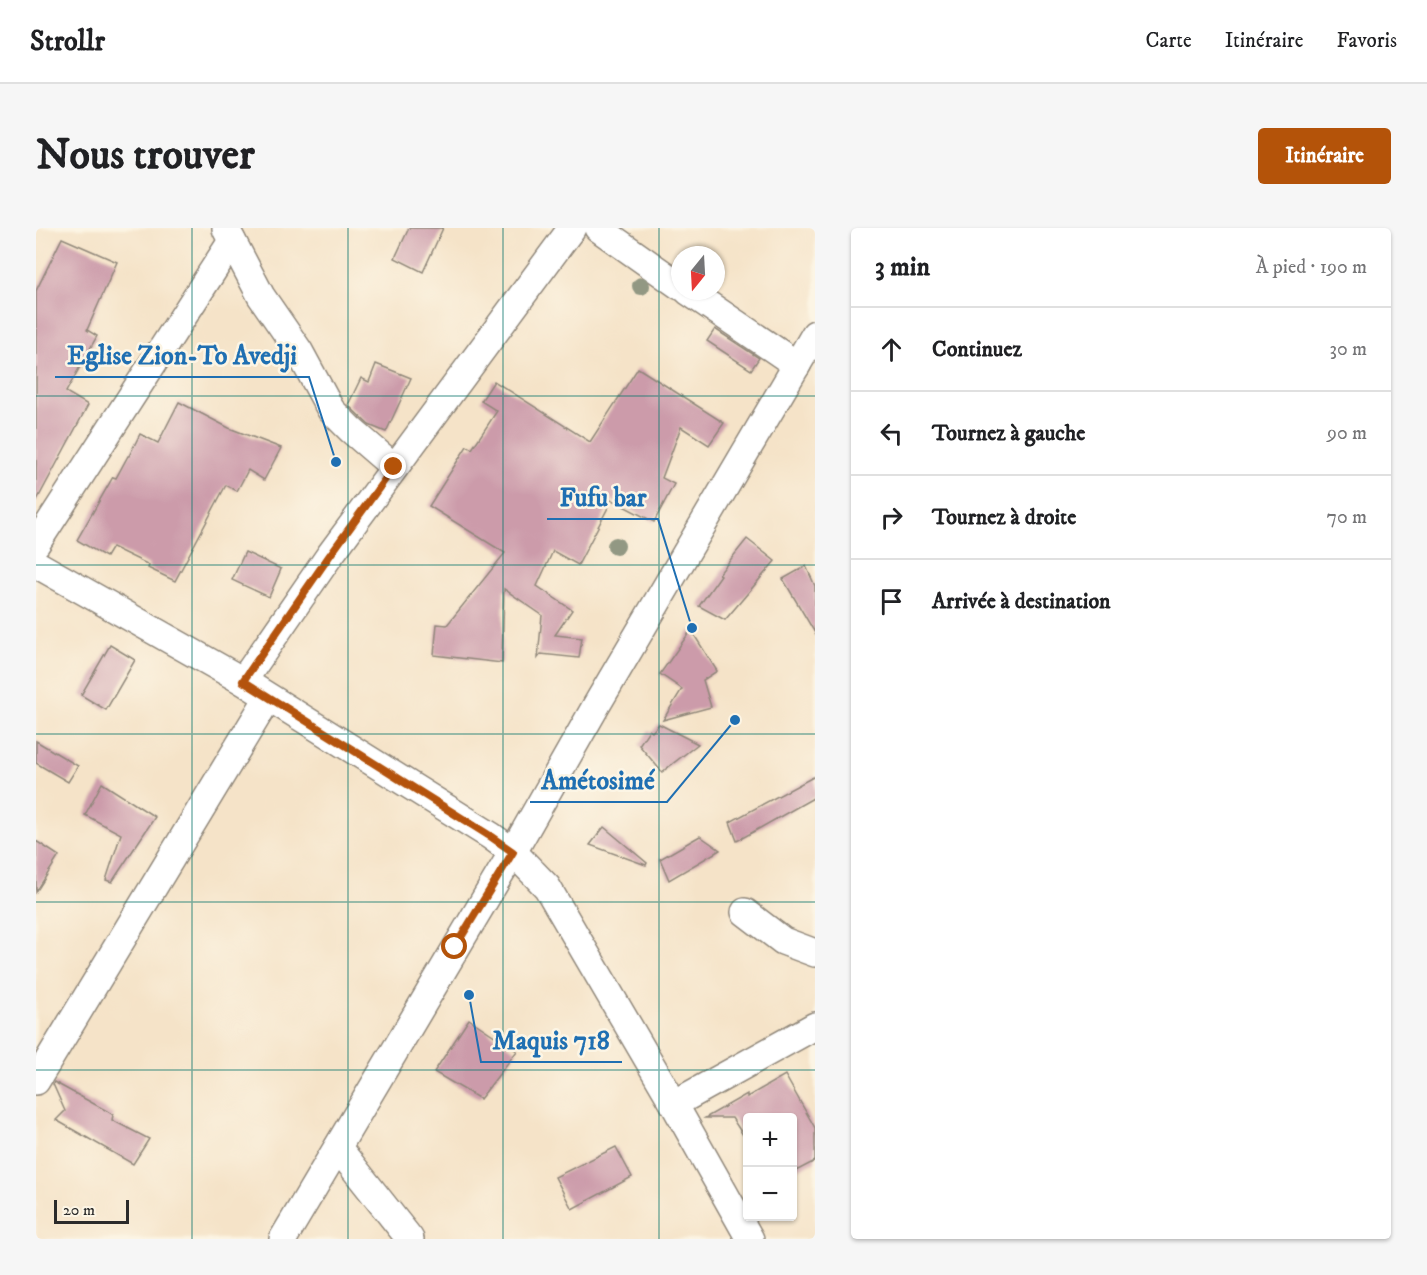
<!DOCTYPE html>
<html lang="fr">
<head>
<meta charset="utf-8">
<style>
  :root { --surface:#fff; --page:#f6f6f6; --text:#202124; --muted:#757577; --line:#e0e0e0; --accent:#b45309 }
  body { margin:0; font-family:"IM FELL DW Pica",serif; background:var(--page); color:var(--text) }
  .controls { position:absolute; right:18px; bottom:18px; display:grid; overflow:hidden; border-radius:6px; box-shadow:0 2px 4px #0004 }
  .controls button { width:54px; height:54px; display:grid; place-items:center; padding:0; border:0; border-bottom:2px solid var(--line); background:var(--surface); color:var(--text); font:30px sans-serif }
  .compass { position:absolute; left:635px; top:18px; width:54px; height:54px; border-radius:50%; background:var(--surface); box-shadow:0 2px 4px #0004; rotate:198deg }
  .scale { position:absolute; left:18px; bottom:15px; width:75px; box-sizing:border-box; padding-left:6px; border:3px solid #2b2b2b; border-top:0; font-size:16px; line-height:21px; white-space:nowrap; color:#2b2b2b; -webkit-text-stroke:4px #fcf5e5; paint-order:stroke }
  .stop { position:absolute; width:18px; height:18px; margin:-14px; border:4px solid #b45309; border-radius:50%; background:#fff }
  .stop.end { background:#b45309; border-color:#fff; box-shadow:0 2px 6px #0008 }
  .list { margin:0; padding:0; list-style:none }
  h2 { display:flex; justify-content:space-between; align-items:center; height:78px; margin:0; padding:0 24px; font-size:26px }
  h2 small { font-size:20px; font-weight:400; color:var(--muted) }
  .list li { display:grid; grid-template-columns:39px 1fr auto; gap:18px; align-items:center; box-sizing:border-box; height:84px; padding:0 24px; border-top:2px solid var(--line) }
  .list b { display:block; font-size:22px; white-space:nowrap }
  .list em { font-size:20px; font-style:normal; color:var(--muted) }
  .icon { flex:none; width:33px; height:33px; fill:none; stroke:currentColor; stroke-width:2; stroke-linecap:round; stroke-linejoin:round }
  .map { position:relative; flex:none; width:779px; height:1011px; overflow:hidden; border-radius:6px }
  header { display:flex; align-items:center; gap:36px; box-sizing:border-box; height:84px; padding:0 30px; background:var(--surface); border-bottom:2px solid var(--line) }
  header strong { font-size:28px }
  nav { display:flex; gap:33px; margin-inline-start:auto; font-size:21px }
  .intro { display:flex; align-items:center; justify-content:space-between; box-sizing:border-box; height:144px; padding:0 36px }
  h1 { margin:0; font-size:42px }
  .button { padding:15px 27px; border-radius:6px; background:var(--accent); color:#fff; font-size:21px; font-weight:700 }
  main { display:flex; gap:36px; padding:0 36px }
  aside { flex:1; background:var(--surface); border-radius:6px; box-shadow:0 2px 4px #0004 }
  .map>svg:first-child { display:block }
  .building { fill:#cc9baa }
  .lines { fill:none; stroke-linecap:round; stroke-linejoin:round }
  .minor-casing { stroke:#90877a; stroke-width:30 }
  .minor { stroke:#fff; stroke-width:27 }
  .tree { fill:#929883 }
  .route { stroke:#b45309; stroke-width:8 }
  .grid { fill:none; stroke:#0f766e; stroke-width:1.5; stroke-opacity:0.55 }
  .leader { fill:none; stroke:#1f6fb2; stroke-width:2 }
  .callout-dot { fill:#1f6fb2; stroke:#fcf5e5; stroke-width:2 }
  .callout-label { font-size:26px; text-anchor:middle; font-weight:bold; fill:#1f6fb2; stroke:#fcf5e5; stroke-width:5; stroke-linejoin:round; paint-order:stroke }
</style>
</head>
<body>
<header>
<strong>Strollr</strong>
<nav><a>Carte</a><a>Itinéraire</a><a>Favoris</a></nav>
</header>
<div class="intro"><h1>Nous trouver</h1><a class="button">Itinéraire</a></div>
<main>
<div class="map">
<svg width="779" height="1011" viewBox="0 0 779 1011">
  <rect width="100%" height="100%" fill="#fcf5e5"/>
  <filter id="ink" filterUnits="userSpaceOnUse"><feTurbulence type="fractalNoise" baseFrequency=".0167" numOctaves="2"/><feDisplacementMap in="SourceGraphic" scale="12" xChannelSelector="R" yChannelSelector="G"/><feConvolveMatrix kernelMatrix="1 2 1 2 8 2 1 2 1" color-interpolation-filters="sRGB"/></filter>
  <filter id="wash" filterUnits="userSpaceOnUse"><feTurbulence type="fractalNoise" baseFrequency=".008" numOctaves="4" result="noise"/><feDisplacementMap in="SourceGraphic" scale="24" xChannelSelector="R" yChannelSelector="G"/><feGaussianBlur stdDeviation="1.35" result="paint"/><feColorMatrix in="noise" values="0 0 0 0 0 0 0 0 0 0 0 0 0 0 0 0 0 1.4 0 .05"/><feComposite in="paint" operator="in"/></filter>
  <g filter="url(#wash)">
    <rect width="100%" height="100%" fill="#f5e3c8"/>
    <g id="blocks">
      <g class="building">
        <path d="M373,0h34l-20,44 -28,-14z"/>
        <path d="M26,10l55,24 -30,68 10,6 -31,56 22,13 -52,97v-211z"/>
        <path d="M679,101l44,29 -8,12 -44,-29z"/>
        <path d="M340,136l35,14 -25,54 -17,-7 -21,-20 13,-27 8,4z"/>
        <path d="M602,140l86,55 -15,22 -28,-18 -19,51 12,6 -20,38 -42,-22 -34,65 -25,-14 -16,35 35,24 -17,25 27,3 -3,20 -38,-4 -3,4 4,-43 -38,-26 -2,74 -68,-8 3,-31 10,1 58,-72 -76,-47 38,-60 5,3 25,-38 -16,-10 13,-20 96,61z"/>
        <path d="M143,174l50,26 52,20 -17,32 -16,-10 -11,21 -11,-6 -51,96 -27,-13 1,-3 -37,-18 -6,10 -29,-17 36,-63 3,1 12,-22h1l11,-22 18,9z"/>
        <path d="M711,311l28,22 -50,59 -26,-14 22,-31 -2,-1z"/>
        <path d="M209,324l36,17 -12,28 -37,-17z"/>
        <path d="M770,338l9,20v47l-32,-54z"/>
        <path d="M655,402l26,41 -14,9 8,27 -48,13 19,-31 -22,-15z"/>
        <path d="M74,417l25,15 -29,50 -25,-15z"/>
        <path d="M623,496l39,20 -36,28 -23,-27 10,-15 3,2z"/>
        <path d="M0,513l42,25 -10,16 -32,-19z"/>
        <path d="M779,548v21l-78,44 -7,-19z"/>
        <path d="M66,555l53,34 -43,65 -6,-2 15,-46 -36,-19z"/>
        <path d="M568,599l43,36 -1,2 -56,-20z"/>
        <path d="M664,608l20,14 -51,30 -9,-21z"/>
        <path d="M0,613l23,15 -23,36z"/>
        <path d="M433,791l48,32 -37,48 -46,-27z"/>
        <path d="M749,847l30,53v33l-23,12v-55h-45v23l-15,-23h-27l42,-24v3z"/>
        <path d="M18,854l53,29 6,4 -1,5 37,19 -16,25 -77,-44 9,-9 -12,-27z"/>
        <path d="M580,919l16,30 -60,32 -17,-32z"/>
      </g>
    </g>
  </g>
  <g filter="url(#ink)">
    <use href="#blocks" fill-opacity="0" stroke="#90877a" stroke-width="1.5"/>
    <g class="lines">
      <defs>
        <g id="minor">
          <path d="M562,0l82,58"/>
          <path d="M190,1l35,67 38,55 32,59 20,20 43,37"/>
          <path d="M652,63l109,74"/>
          <path d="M0,316l196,-303"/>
          <path d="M0,336l207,117 248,155 22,16 34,35 127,217 76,135"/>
          <path d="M207,453l87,-126 242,-327"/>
          <path d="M709,684l38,29 32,12"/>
          <path d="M0,853l232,-383"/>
          <path d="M638,876l141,-78"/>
          <path d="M302,920l72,91"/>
          <path d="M247,1011l230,-387 83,-146 219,-372"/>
        </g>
      </defs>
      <use href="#minor" class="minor-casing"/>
      <use href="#minor" class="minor"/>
    </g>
    <g class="tree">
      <circle cx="605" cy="58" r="9"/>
      <circle cx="580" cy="318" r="9"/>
    </g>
  </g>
  <g class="lines" filter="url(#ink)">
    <path class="route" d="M358,239l-64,88 -87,126 247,155 23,16 -58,95"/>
  </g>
  <path class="grid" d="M156,0v1011M312,0v1011M467,0v1011M623,0v1011M0,168h779M0,337h779M0,506h779M0,674h779M0,842h779"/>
  <path class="leader" d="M300 234L273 149H19M656 400L622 291H511M699 492L631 574H494M433 767L445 834H586"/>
  <g class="callout-dot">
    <circle cx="300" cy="234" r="6"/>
    <circle cx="656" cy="400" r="6"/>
    <circle cx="699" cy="492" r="6"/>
    <circle cx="433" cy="767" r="6"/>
  </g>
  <g class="callout-label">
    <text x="146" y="136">Eglise Zion-To Avedji</text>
    <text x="567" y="278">Fufu bar</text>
    <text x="562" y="561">Amétosimé</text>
    <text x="515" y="821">Maquis 718</text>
  </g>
</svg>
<div class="controls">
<button>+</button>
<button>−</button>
</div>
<svg class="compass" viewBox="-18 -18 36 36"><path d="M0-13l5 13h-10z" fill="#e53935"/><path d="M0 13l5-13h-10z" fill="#757577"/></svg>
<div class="scale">20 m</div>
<div class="stop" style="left:419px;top:719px"></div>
<div class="stop end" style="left:358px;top:239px"></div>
</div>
<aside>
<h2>3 min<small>À pied · 190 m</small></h2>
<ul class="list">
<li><svg class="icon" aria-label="ahead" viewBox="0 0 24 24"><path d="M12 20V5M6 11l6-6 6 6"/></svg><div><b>Continuez</b></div><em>30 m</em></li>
<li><svg class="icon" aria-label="left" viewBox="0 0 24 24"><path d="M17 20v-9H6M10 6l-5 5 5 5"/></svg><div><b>Tournez à gauche</b></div><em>90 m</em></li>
<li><svg class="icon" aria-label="right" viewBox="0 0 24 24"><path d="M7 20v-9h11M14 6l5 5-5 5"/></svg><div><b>Tournez à droite</b></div><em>70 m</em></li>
<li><svg class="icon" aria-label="arrive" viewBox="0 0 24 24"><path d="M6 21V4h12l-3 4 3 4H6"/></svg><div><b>Arrivée à destination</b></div></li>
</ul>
</aside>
</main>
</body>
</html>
